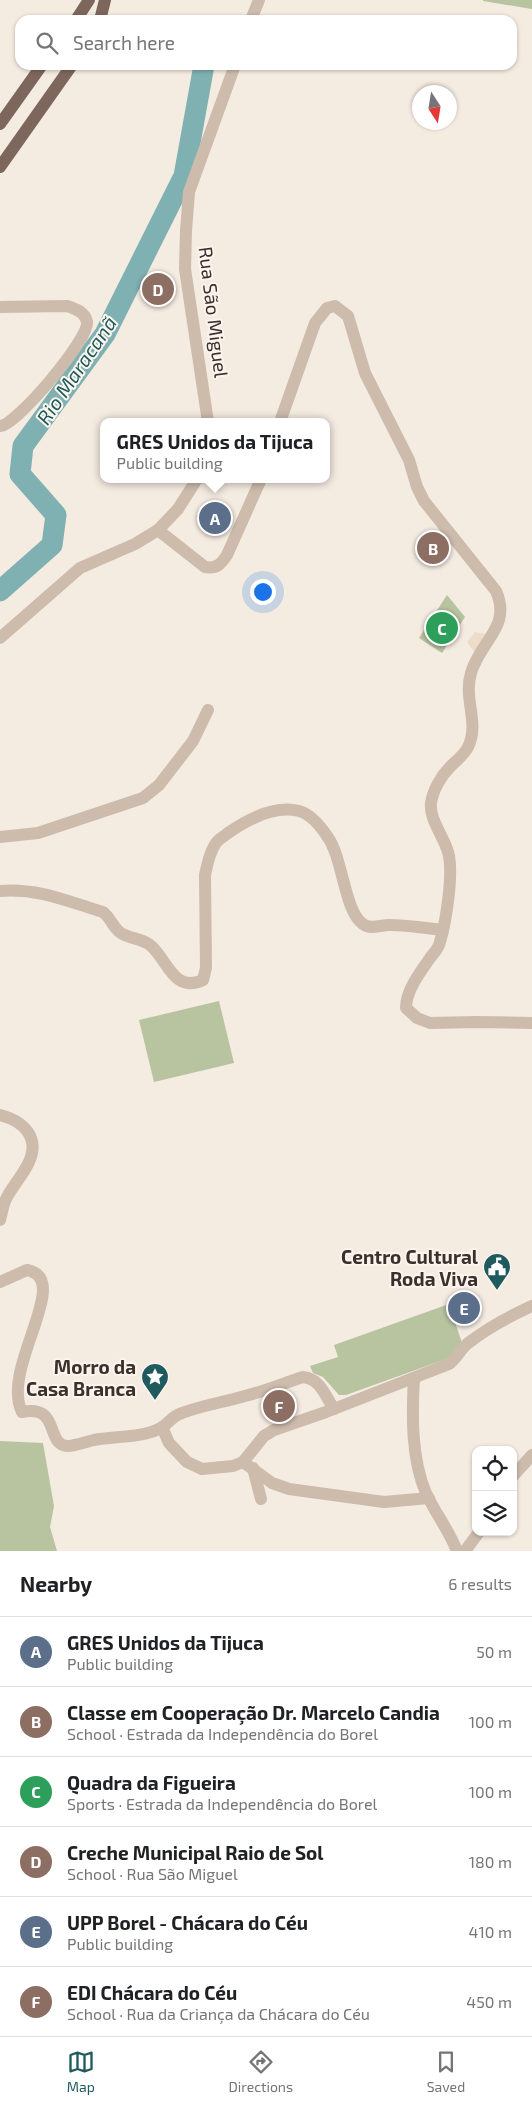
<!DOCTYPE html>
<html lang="en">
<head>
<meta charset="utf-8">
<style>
  :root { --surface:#fff; --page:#f2f2f2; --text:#202124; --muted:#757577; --line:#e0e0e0; --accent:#1f5a5e }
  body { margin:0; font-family:"Exo 2",sans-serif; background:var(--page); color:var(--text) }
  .controls { position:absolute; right:15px; bottom:15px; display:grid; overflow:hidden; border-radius:10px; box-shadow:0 1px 4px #0004 }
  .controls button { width:45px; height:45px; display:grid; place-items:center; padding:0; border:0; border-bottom:1px solid var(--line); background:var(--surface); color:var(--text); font:25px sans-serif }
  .compass { position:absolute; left:412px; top:85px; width:45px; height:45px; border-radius:50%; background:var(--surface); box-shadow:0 1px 4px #0004; rotate:168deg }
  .you { position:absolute; left:262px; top:591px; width:18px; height:18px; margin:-12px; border:4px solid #fff; border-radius:50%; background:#1a73e8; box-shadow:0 0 0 8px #1a73e833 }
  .badge { display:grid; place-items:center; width:32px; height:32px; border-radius:50%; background:var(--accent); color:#fff; font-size:16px; font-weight:700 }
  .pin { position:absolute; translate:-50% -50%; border:2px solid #fff; box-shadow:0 1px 5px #0006 }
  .popup { position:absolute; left:100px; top:418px; width:230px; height:65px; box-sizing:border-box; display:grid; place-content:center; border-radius:10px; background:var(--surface); filter:drop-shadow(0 1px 4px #0005); font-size:16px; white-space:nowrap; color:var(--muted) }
  .popup b { font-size:19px; color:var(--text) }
  .popup::after { content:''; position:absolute; left:50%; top:100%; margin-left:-10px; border:10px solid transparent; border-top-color:var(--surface) }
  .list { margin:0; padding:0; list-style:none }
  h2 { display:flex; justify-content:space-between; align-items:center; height:65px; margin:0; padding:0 20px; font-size:21px }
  h2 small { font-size:16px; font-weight:400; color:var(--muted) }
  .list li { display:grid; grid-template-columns:32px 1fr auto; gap:15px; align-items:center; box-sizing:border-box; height:70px; padding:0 20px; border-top:1px solid var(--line) }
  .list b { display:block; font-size:19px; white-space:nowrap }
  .list p { margin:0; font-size:16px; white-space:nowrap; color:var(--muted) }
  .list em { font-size:16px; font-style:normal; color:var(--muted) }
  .icon { flex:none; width:28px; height:28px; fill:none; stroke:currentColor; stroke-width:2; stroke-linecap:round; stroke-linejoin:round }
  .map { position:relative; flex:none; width:532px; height:1551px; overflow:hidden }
  .search { position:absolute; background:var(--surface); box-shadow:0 1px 4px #0004; left:15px; right:15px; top:15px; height:55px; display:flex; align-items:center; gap:12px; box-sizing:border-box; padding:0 18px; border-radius:15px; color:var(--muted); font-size:19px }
  .sheet { height:485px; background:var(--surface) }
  nav { display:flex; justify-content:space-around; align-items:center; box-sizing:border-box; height:70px; border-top:1px solid var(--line); background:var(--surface); font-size:14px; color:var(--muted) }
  nav a { display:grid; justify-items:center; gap:2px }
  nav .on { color:var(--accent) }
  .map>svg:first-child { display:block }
  .green { fill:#b8c4a0 }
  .plaza { fill:#ecdcc8 }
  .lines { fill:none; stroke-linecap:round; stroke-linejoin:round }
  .river { stroke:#7fb0b2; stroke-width:21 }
  .minor { stroke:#cdbbac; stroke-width:12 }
  .major { stroke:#7d675c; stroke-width:12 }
  .labels { text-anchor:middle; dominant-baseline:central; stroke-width:4; stroke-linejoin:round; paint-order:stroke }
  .street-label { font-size:19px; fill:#3b302b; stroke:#fbf5ee }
  .poi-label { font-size:19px; font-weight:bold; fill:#3b302b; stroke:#fbf5ee; text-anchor:end }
  .water-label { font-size:20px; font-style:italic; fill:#1f5a5e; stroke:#fbf5ee }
</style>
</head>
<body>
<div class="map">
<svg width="532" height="1551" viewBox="0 0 532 1551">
  <rect width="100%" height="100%" fill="#f4ebe1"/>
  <g class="green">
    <path d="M532,0v9l-49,-8v-1z"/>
    <path d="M447,595l18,22 -23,36 -23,-15z"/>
    <path d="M219,1001l15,62 -80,19 -15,-62z"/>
    <path d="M449,1304l13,39 -13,15 -103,37h-7l-16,-18 -10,-4 -3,-7 28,-9 -4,-12z"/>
    <path d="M0,1441l43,2 11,63 -4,21 7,24h-57z"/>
  </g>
  <path class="plaza" d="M475,632l16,3 -13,22 -11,-15z"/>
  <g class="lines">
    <path class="river" d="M0,591l52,-46 4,-30 -36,-41 3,-28 82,-112 79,-158 20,-111"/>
    <g class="minor">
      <path d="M251,20l8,-20"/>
      <path d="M0,307l67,-1c9,3 18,6 20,16 3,16 -71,104 -87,104"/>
      <path d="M208,422l-23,-153 1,-38 3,-39 46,-127"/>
      <path d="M280,422l35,-99 12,-15 8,-2 13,10 17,57 44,87 8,27 7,14 72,90c16,36 -16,50 -25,82 -8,26 9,50 -3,74 -3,7 -12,14 -18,20 -9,9 -17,23 -19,36 -2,16 13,34 17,49 6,20 -2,70 -8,90 -1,6 -6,11 -10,16 -10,15 -24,32 -24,50l11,10 13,5 47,-1 55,1"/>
      <path d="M158,530l47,37c12,2 16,-3 22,-12l34,-76"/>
      <path d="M0,638l80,-70 55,-24 23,-14 20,-21 19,-30"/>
      <path d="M0,837l38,-4 105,-35 16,-13 34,-44 15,-31"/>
      <path d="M0,891c39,-3 67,10 103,21 8,6 10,16 18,21 9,6 20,5 29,12 17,13 23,49 53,35l3,-12 -1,-93c2,-10 5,-24 11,-32 3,-4 9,-7 12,-10 20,-14 46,-28 71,-22 12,3 22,16 28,25 16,21 17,75 36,88 7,6 17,1 26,1 18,0 36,3 53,5"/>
      <path d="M0,1115c24,6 41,23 28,49 -6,12 -15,22 -21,33 -4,7 -5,16 -7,23"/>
      <path d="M0,1282l27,-12c47,9 -27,98 -5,142 39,-8 23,34 46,34 8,0 17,-4 26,-6 21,-4 48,-2 67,-12 8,-5 11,-12 21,-15 21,-8 43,-11 63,-17 20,-5 39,-13 58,-19 18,2 22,19 31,32"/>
      <path d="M414,1378c-2,37 -3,80 12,115 9,20 23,37 31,58"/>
      <path d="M162,1427l7,16 18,19 15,7 31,-3 10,-4 21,-26 10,-6 52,-18 123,-48c8,-6 11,-14 18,-20 19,-15 43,-28 65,-38"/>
      <path d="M243,1462l29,21 17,6 95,13 45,-4"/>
      <path d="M253,1468l8,31"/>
      <path d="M513,1476l19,-21"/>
      <path d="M465,1551l14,-19"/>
    </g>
    <g class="major">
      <path d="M76,20l13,-20"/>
      <path d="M100,20l5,-20"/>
      <path d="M0,124l42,-59"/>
      <path d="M0,167l72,-102"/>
    </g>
  </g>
  <defs>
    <symbol id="civic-pin" viewBox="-11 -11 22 30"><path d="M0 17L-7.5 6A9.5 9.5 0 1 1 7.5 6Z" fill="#1f5a5e" stroke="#fbf5ee"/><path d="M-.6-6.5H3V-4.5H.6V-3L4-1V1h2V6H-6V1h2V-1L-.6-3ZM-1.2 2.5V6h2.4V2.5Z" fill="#fff"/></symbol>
    <symbol id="sight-pin" viewBox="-11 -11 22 30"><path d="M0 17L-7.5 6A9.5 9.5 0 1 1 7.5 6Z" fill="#1f5a5e" stroke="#fbf5ee"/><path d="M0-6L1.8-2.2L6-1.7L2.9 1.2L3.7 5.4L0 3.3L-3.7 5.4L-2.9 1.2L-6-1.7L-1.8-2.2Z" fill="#fff"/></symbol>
  </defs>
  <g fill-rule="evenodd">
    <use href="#civic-pin" x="481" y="1251" width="32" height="43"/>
    <use href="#sight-pin" x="139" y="1361" width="32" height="43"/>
  </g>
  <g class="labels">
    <g class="street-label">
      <text transform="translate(214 312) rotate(83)">Rua São Miguel</text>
    </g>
    <g class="poi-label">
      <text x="478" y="1256">Centro Cultural<tspan x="478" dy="22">Roda Viva</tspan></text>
      <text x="136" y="1366">Morro da<tspan x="136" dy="22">Casa Branca</tspan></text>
    </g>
    <g class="water-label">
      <text transform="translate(76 370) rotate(-56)">Rio Maracanã</text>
    </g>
  </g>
</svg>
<div class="controls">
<button><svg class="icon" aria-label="locate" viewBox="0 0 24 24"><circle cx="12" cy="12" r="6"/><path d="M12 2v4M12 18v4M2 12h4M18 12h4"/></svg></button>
<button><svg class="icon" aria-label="layers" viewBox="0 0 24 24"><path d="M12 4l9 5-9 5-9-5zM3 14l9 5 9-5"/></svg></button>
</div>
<svg class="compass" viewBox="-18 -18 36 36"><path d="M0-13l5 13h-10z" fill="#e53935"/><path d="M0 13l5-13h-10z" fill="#757577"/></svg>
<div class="you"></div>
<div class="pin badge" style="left:215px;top:518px;background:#5c6f8a">A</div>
<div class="popup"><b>GRES Unidos da Tijuca</b>Public building</div>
<div class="pin badge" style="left:433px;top:548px;background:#8d6e63">B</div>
<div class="pin badge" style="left:442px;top:628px;background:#2e9e5b">C</div>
<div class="pin badge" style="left:158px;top:289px;background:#8d6e63">D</div>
<div class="pin badge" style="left:464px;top:1308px;background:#5c6f8a">E</div>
<div class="pin badge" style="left:279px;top:1406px;background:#8d6e63">F</div>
<div class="search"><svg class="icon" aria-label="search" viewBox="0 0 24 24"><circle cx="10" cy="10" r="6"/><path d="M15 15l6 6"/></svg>Search here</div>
</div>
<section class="sheet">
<h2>Nearby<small>6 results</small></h2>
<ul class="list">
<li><span class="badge" style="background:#5c6f8a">A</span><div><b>GRES Unidos da Tijuca</b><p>Public building</p></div><em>50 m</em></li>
<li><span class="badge" style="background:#8d6e63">B</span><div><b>Classe em Cooperação Dr. Marcelo Candia</b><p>School · Estrada da Independência do Borel</p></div><em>100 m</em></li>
<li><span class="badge" style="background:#2e9e5b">C</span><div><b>Quadra da Figueira</b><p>Sports · Estrada da Independência do Borel</p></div><em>100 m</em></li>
<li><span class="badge" style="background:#8d6e63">D</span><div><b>Creche Municipal Raio de Sol</b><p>School · Rua São Miguel</p></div><em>180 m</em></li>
<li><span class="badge" style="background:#5c6f8a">E</span><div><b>UPP Borel - Chácara do Céu</b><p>Public building</p></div><em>410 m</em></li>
<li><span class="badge" style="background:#8d6e63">F</span><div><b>EDI Chácara do Céu</b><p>School · Rua da Criança da Chácara do Céu</p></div><em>450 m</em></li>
</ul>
</section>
<nav>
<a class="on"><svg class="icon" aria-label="map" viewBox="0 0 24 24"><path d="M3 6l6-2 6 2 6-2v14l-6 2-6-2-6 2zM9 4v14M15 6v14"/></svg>Map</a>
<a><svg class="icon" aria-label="directions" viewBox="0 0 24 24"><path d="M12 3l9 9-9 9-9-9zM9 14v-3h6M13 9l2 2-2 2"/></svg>Directions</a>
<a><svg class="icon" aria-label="saved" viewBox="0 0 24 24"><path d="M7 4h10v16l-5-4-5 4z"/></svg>Saved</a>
</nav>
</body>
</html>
